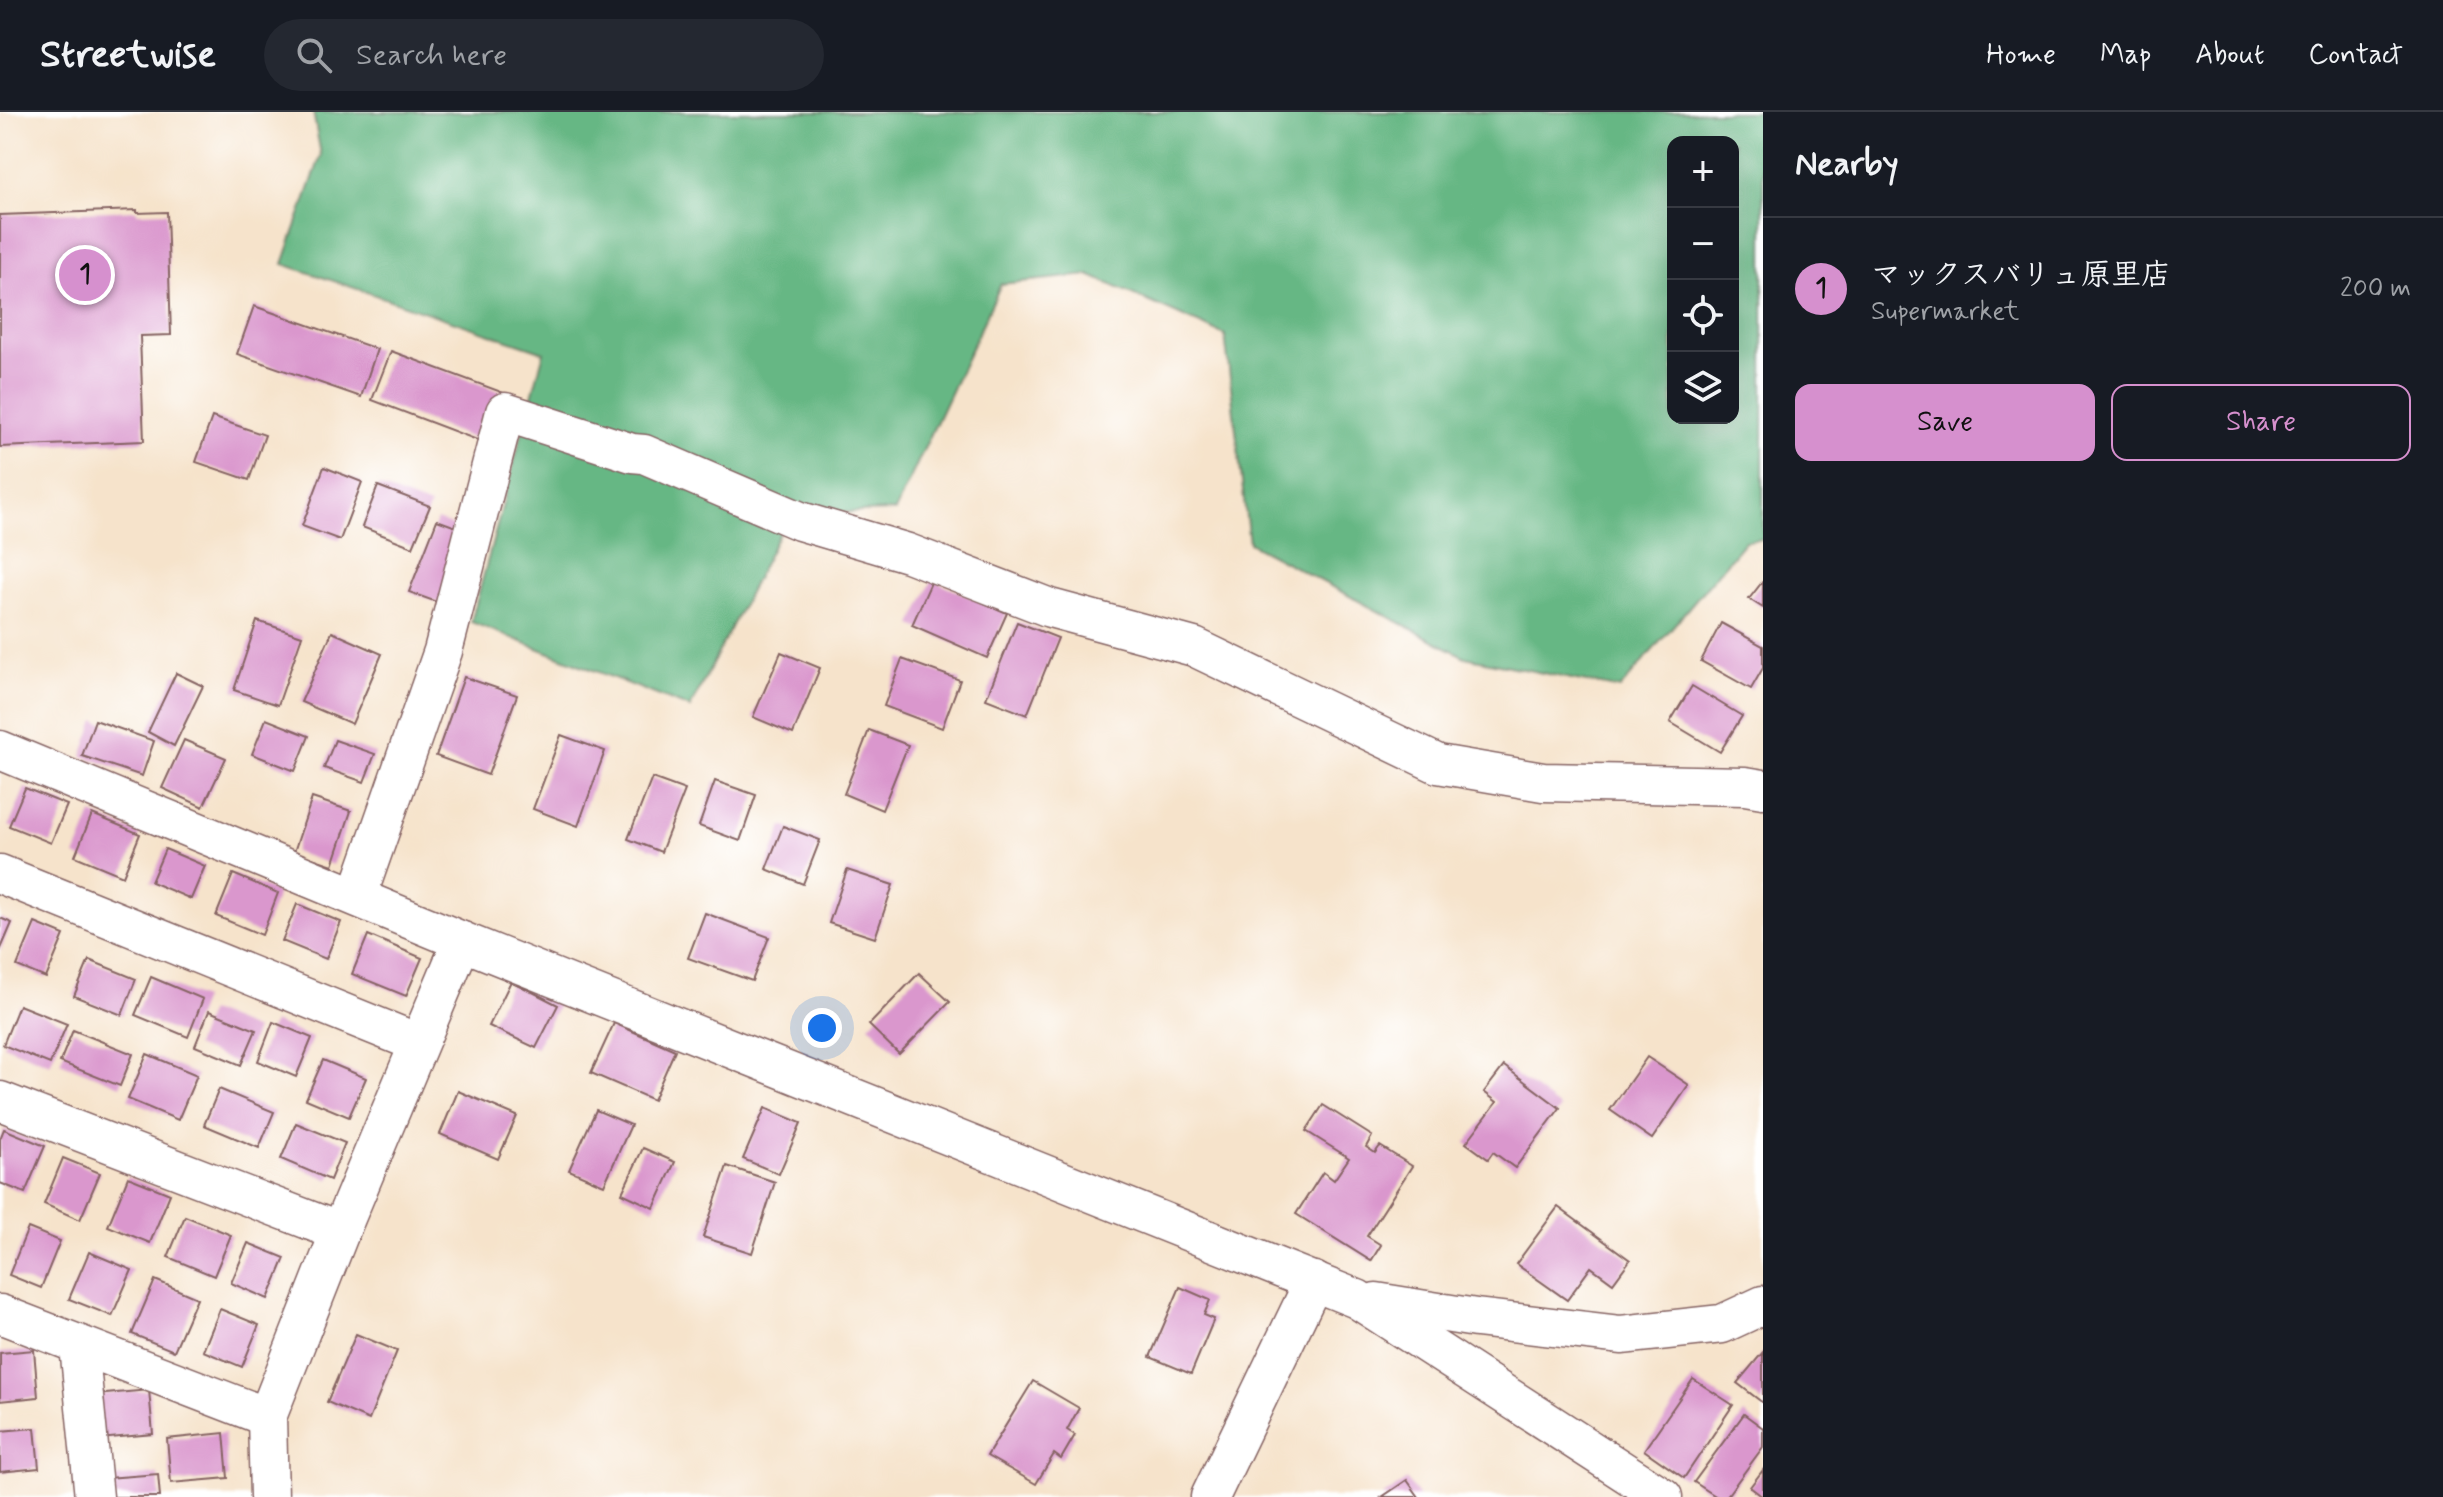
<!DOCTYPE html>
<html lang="en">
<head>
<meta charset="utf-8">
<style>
  :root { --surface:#171b24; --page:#242831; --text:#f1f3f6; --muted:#9ea1a6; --line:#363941; --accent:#d690ce }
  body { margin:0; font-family:Mynerve,"Klee One",sans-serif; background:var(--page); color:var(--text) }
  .controls { position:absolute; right:24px; top:24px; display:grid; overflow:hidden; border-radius:16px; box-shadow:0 8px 32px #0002 }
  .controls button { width:72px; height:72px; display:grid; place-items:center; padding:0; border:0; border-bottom:2px solid var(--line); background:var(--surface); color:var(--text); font:40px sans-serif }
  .you { position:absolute; left:822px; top:916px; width:28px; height:28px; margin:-20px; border:6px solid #fff; border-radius:50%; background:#1a73e8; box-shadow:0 0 0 12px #1a73e833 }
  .badge { display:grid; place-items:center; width:52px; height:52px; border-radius:50%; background:var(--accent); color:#111; font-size:26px; font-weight:700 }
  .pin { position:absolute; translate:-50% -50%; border:4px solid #fff; box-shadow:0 2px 8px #0006 }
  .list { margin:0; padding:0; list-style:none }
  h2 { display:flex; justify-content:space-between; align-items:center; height:104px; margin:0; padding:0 32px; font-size:34px }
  h2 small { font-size:26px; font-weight:400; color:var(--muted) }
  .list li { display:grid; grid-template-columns:52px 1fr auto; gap:24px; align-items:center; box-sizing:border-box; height:144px; padding:0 32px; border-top:2px solid var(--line) }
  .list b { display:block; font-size:30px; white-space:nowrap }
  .list p { margin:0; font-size:26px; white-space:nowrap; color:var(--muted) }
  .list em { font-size:26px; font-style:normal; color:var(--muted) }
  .actions { display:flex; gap:16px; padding:24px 32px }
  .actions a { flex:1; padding:18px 0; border:2px solid var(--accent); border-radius:16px; text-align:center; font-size:28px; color:var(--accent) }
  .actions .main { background:var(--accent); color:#111 }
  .icon { flex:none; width:44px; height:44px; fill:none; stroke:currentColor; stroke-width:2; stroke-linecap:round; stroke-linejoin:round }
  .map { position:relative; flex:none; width:1763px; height:1385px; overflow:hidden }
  header { display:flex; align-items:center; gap:48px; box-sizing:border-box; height:112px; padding:0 40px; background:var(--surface); border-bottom:2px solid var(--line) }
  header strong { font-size:38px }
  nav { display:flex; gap:44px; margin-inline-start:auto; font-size:28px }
  .search { width:560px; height:72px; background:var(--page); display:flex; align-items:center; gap:20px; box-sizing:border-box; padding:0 28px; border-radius:44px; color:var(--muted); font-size:30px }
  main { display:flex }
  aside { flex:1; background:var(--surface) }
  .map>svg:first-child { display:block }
  .forest { fill:#66b784; stroke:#586b58; stroke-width:2; fill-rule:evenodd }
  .building { fill:#da97cd }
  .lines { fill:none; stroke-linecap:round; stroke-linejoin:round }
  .minor-casing { stroke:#866463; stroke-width:41 }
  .minor { stroke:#fff; stroke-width:38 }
</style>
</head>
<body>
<header>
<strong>Streetwise</strong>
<div class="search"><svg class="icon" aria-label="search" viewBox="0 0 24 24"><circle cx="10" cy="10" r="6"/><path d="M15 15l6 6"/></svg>Search here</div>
<nav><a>Home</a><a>Map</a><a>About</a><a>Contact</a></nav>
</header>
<main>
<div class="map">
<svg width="1763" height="1385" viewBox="0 0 1763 1385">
  <rect width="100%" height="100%" fill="#fff"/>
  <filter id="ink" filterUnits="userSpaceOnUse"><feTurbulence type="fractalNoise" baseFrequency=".0125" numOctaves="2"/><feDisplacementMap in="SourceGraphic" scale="16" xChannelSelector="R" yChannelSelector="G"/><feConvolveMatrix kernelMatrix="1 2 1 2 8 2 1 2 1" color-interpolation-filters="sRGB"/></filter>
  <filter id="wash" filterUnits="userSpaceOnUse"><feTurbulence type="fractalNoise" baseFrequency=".006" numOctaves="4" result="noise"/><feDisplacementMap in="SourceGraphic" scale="32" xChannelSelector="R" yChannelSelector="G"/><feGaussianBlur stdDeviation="1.8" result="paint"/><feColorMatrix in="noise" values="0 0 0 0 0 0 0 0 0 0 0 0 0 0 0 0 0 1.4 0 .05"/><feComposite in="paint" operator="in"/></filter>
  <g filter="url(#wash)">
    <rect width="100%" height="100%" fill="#f6e3cb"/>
    <path class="forest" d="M313,0h1450v427l-18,2 -125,148 -155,-32 -216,-114 -24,-208 -136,-60 -88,9 -106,227 -106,3 -99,194 -219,-86 73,-270 -261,-88 38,-109zM1673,30h60v276h-60z"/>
    <g id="blocks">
      <g class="building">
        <path d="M137,98v3l30,-1 4,123 -31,1 4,105 -144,6v-232z"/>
        <path d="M254,194l123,43 -16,48 -124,-43z"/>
        <path d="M391,239l113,42 -19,50 -113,-43z"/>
        <path d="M212,305l53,18 -16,45 -53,-18z"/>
        <path d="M324,355l38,15 -22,58 -38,-14z"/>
        <path d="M378,374l52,20 -17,41 -51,-20z"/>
        <path d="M437,408l33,12 -28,72 -33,-12z"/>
        <path d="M932,468l75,33 -20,45 -75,-33z"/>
        <path d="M1763,469v27l-14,-9z"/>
        <path d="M257,509l45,15 -24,69 -44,-15z"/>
        <path d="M1017,510l41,16 -31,77 -41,-16z"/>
        <path d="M1721,511l42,23v22l-12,21 -50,-28z"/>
        <path d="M332,520l50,22 -30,70 -51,-22z"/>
        <path d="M781,540l39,16 -27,66 -40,-17z"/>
        <path d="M902,547l58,21 -18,48 -58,-22z"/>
        <path d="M176,561l27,13 -29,60 -26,-14z"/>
        <path d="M464,565l53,18 -29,80 -52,-19z"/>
        <path d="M1692,574l50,30 -22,36 -50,-30z"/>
        <path d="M266,607l43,17 -14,35 -43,-17z"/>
        <path d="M95,608l59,21 -12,35 -60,-20z"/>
        <path d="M869,618l39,15 -26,65 -38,-16z"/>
        <path d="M561,623l44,16 -27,75 -45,-17z"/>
        <path d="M184,628l42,18 -23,49 -41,-19z"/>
        <path d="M335,628l40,14 -11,28 -40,-14z"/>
        <path d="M652,666l33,12 -24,62 -33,-13z"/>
        <path d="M715,669l41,14 -16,46 -41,-15z"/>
        <path d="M25,676l42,17 -16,38 -42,-17z"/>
        <path d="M312,686l39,13 -18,54 -39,-13z"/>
        <path d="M92,702l48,20 -17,42 -48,-20z"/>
        <path d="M783,714l37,14 -17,44 -37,-15z"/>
        <path d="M165,737l40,17 -14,33 -40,-17z"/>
        <path d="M847,758l46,15 -18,53 -46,-15z"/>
        <path d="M233,762l45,19 -16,42 -46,-19z"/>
        <path d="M297,792l44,18 -15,37 -44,-18z"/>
        <path d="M705,801l64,24 -17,44 -64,-23z"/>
        <path d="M0,806l12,5 -12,28z"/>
        <path d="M35,811l29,12 -18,43 -29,-12z"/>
        <path d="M368,823l54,23 -16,38 -54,-22z"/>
        <path d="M89,848l47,19 -14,36 -48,-19z"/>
        <path d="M919,861l31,29 -51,52 -30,-29z"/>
        <path d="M151,865l52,22 -15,38 -53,-22z"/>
        <path d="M511,869l47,24 -22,43 -47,-22z"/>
        <path d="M19,893l48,19 -17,40 -47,-19z"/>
        <path d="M209,899l47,19 -15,35 -46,-19z"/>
        <path d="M273,910l39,16 -16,39 -38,-16z"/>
        <path d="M614,911l61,27 -22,50 -62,-27z"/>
        <path d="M73,918l60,24 -13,32 -60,-24z"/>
        <path d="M147,942l50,21 -19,45 -50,-21z"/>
        <path d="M1647,945l42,28 -37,54 -42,-29z"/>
        <path d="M323,948l43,18 -17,39 -43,-18z"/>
        <path d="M1504,954l56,42 -45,60 -22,-16 -5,7 -22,-16 31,-41 -13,-10z"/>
        <path d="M219,977l55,23 -15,36 -55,-23z"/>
        <path d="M458,979l59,25 -19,43 -58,-25z"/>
        <path d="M1323,993l49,31 -6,11 9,6 5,-7 32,20 -45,70 14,9 -10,16 -75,-47 27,-42 11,8 15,-22 -43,-27z"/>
        <path d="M765,996l36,15 -22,51 -36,-15z"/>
        <path d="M596,998l35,15 -27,60 -35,-15z"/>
        <path d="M296,1011l49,20 -15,37 -49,-21z"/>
        <path d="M4,1017l41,17 -20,47 -25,-10v-44z"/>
        <path d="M643,1036l32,14 -21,46 -32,-15z"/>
        <path d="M63,1046l37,15 -20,47 -36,-16z"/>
        <path d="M727,1054l48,16 -23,71 -49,-16z"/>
        <path d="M128,1065l42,17 -20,49 -42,-17z"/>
        <path d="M1558,1095l72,53 -17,23 -22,-16 -24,33 -51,-36z"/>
        <path d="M185,1104l46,19 -17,41 -46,-19z"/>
        <path d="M28,1116l32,13 -19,47 -32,-13z"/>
        <path d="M248,1131l37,15 -17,41 -37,-16z"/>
        <path d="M89,1140l43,18 -20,46 -43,-17z"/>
        <path d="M155,1168l42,18 -23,53 -42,-17z"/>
        <path d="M1180,1175l30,13 -6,15 10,4 -23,55 -41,-17z"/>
        <path d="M220,1197l39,16 -17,42 -39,-16z"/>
        <path d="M356,1222l41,17 -28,69 -42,-18z"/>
        <path d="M34,1238l4,47 -38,4v-48z"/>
        <path d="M1763,1240v51l-26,-20z"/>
        <path d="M1693,1267l40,26 -49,73 -40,-28z"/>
        <path d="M1033,1269l46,27 -12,22 8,5 -14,24 -7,-5 -18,30 -49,-28z"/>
        <path d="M149,1278l4,44 -54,5 -4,-44z"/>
        <path d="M1744,1302l19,14v19l-37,50h-9l-23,-15z"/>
        <path d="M35,1316l4,40 -39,4v-41z"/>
        <path d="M224,1321l4,45 -57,5 -4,-44z"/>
        <path d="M1763,1358v27l-13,-10z"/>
        <path d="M158,1362l2,23h-52l-1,-19z"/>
        <path d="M1407,1368l12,17h-37z"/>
      </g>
    </g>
  </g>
  <g filter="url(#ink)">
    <use href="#blocks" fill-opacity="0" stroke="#866463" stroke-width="2"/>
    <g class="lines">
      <defs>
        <g id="minor">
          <path d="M0,638l462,191 895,358 306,198"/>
          <path d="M0,762l418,169"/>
          <path d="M357,785l86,-246 62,-239 127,41 12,1 156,67 108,32 142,55 144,39 244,117 105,18 202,4 18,3"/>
          <path d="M0,989l340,131"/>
          <path d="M1376,1190l100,16 145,17 101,-11 41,-19"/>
          <path d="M0,1202l267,103"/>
          <path d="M79,1234l15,151"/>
          <path d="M269,1385l-2,-80 73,-185 122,-291"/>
          <path d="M1210,1385l104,-216"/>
        </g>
      </defs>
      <use href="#minor" class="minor-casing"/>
      <use href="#minor" class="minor"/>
    </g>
  </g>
</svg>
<div class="controls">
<button>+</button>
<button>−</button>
<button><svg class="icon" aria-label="locate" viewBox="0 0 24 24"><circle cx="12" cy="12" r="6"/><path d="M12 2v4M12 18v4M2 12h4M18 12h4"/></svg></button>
<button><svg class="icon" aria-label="layers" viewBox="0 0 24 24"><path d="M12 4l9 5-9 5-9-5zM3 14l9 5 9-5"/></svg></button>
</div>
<div class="you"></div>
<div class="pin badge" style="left:85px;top:163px">1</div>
</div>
<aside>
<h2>Nearby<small></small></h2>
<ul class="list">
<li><span class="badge">1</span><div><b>マックスバリュ原里店</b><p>Supermarket</p></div><em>200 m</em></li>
</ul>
<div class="actions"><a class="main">Save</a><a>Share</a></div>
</aside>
</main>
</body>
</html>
